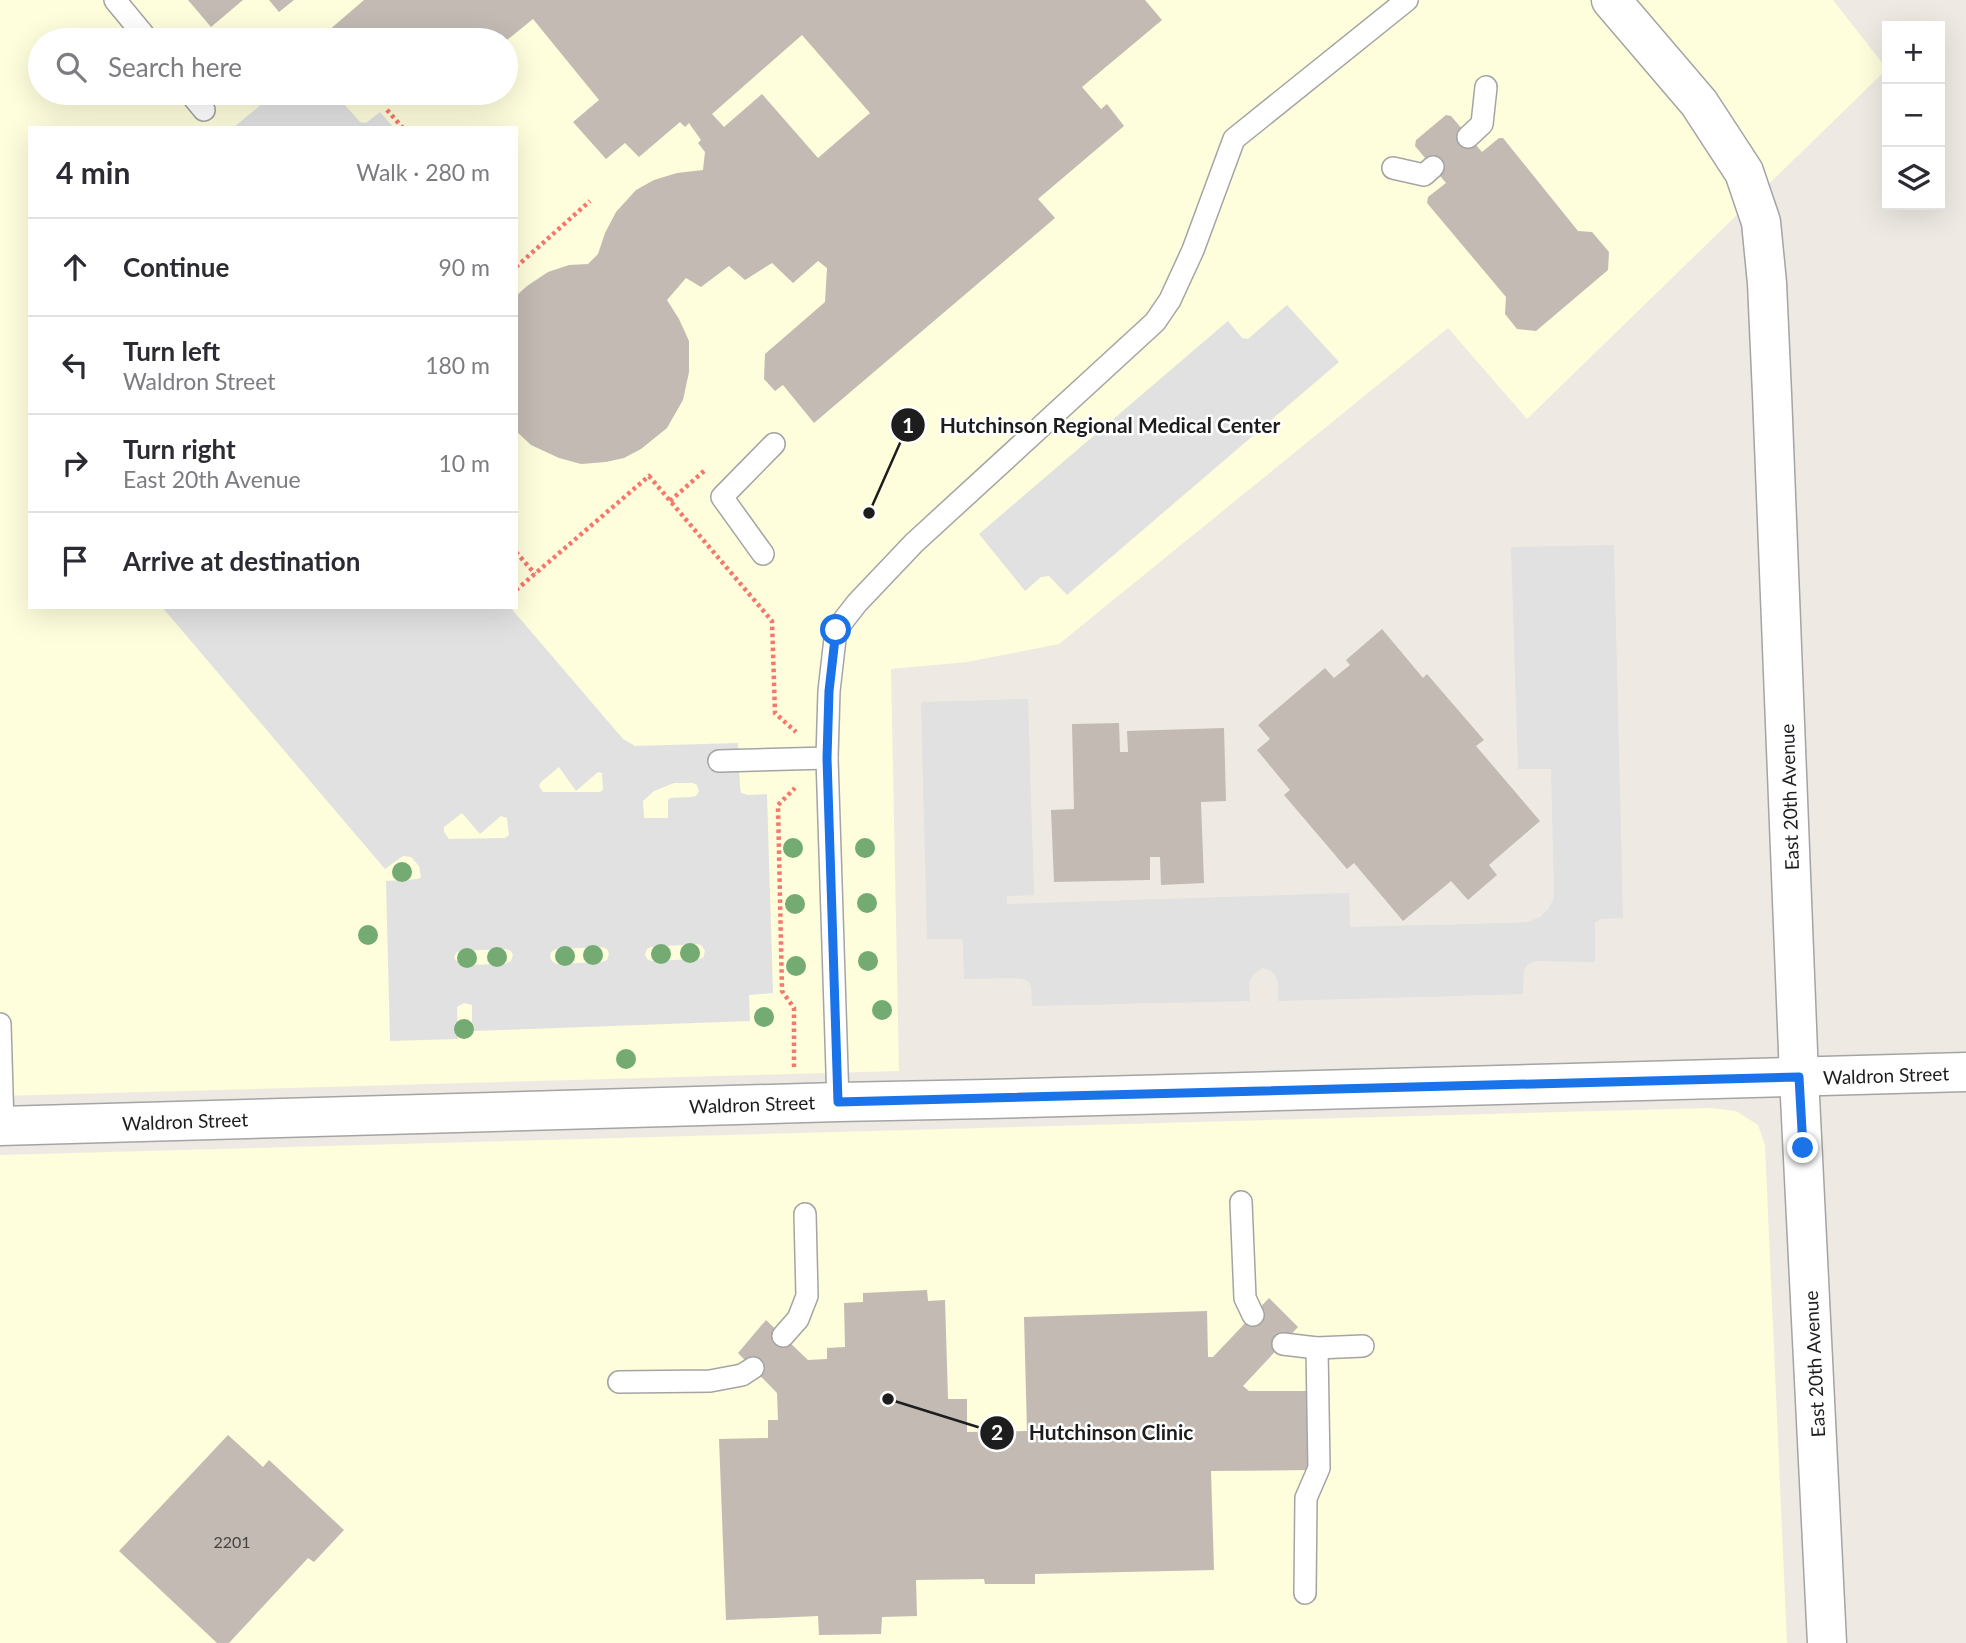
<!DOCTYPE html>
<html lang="en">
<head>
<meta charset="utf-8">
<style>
  :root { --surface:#fff; --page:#f7f7f7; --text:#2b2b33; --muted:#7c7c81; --line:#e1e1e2 }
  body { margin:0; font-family:Lato,sans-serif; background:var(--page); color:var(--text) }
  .controls { position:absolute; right:21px; top:21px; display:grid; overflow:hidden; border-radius:0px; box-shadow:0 7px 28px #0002 }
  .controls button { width:63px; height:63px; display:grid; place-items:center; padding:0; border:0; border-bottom:2px solid var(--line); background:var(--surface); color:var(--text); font:35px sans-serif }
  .stop { position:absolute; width:21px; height:21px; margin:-16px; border:5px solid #1a73e8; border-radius:50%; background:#fff }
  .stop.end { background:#1a73e8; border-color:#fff; box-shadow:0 2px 7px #0008 }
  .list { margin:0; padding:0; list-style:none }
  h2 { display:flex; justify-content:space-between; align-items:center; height:91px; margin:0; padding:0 28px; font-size:30px }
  h2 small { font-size:23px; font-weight:400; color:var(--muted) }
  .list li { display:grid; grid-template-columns:46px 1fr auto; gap:21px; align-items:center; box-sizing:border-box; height:98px; padding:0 28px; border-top:2px solid var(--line) }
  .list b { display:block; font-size:26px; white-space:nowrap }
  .list p { margin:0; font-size:23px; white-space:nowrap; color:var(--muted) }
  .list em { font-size:23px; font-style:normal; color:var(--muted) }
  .icon { flex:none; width:38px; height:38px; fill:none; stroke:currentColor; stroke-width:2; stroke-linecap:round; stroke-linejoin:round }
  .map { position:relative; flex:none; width:1966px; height:1643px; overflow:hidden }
  .search { position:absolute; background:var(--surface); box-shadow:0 7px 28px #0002; left:28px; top:28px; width:490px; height:77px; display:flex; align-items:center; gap:18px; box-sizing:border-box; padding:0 24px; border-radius:38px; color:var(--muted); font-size:26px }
  .panel { position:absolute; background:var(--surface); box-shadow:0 7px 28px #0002; left:28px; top:126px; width:490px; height:483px; border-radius:0px }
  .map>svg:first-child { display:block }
  .education { fill:#fefddc; fill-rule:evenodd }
  .parking { fill:#e1e1e1; fill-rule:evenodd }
  .building { fill:#c2bab3; fill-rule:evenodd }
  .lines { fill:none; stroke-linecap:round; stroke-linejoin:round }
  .service-casing { stroke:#a4a4a4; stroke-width:24 }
  .minor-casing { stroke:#a4a4a4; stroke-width:41 }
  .path { stroke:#f5786d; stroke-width:4.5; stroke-dasharray:3.5 3.5; stroke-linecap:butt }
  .service { stroke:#fff; stroke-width:21 }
  .minor { stroke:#fff; stroke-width:38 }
  .tree { fill:#73ab72 }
  .route { stroke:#1a73e8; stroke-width:9 }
  .labels { text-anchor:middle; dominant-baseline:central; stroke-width:5; stroke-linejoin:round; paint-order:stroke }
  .number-label { font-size:16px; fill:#464442 }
  .street-label { font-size:19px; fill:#1d1d1d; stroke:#fff }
  .leader { fill:none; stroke:#1d1d1d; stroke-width:2.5 }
  .callout-dot { fill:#1d1d1d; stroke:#fff; stroke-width:2.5 }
  .mark-label { font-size:21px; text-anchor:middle; font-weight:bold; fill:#fff }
  .callout-label { font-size:21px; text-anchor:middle; font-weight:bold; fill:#1d1d1d; stroke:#fff; stroke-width:5; stroke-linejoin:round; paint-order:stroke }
</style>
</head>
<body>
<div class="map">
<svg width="1966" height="1643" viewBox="0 0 1966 1643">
  <rect width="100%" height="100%" fill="#eeeae3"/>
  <g class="education">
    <path d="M0,0h1833l54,69 -360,350 -79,-91 -389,316 -92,18 -76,7 8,402 -899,25zM40,40h466v53h-466zM30,128h486v479h-486z"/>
    <path d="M1710,1108l26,3 22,14 7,20 22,498h-1787v-488z"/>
  </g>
  <g class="parking">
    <path d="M275,93h59l26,29 6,1 14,-11 14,16h-161z"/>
    <path d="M1287,305l52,57 -272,233 -18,-19 -8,1 -16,14 -46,-57 249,-213 14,17 6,1z"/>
    <path d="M1614,545l9,373 -22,1 -6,4v39l-59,-1 -8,3 -4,6 -1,24 -245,7v-18l-3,-8 -5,-5 -8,-2 -8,6 -5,8 1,19 -218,5 -1,-19 -2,-5 -6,-3 -7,-1 -52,1 -1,-35 -1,-5h-35l-6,-237 107,-3 6,196 -27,1v8l342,-11 1,34 160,-4 18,-1 12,-5 9,-9 5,-11 -3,-128h-33l-7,-222z"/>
    <path d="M162,607h348l113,132 7,4 5,3 103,-3 2,44 1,6 7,2 19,-1 6,199 -24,2 1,26 -278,10v-26l-8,-2 -7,4 1,32 -68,2 -4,-160 32,-2 3,-2 -2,-11 -8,-9 -8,-1 -18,13zM559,767l17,24 22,-19 4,1 1,17 -3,2h-57l-4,-6 2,-4zM674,783h19l4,2 2,6 -3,5 -5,1 -21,1 -2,2v18h-24l-1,-17 11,-10zM462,813l18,21 21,-18 6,2 2,17 -4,3 -56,1 -5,-7v-5zM698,944l4,2 3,5 -2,7 -6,1 -46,2 -4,-2 -2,-4 2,-6 4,-2zM602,947l5,2 2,5 -2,6 -5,2 -46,2 -4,-3 -2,-4 1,-5 5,-3zM506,949l5,2 2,4 -2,6 -6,3 -45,1 -6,-7 2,-5 4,-2z"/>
  </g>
  <g class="building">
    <path d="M188,0h55l-32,27z"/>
    <path d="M269,0h25l-15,12z"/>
    <path d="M364,0h781l17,20 -80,67 19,22 6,-5 17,22 -86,73 17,19 -241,205 -31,-38 -8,6 -11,-12 1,-25 60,-52 2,-34 -9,-7 -25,22 -21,-20 -27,17 -16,-14 -28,21 -15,-9 -19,22 12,19 10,22v31l-6,28 -16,28 -26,21 -17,9 -18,4 -25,2 -22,-6 -28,-13 -15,-14v-135l11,-10 21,-14 21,-7 19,-1 10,-10 7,-21 11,-21 20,-22 18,-10 23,-7 26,-3 2,-18 -7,-9 3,-3 -12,-17 -4,4 -5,-5 -41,35 -14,-14 -19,16 -33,-37 26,-22 -66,-81 -26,21h-172l-7,-9zM802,35l68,78 -52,45 -56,-64 -38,33 -12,-13z"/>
    <path d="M1446,115l5,1 31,36 17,-14h4l75,93 14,1 17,20 -1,18 -72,61 -19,-2 -12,-15 1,-17 -79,-94 1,-6 18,-14 -31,-37 1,-6z"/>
    <path d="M1382,629l41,49 4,-4 57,66 -8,6 64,75 -51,44 8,10 -29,25 -17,-19 -48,40 -49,-58 -7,6 -63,-74 6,-5 -33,-40 13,-11 -12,-14 67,-57 9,10 16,-13 -4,-5z"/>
    <path d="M1119,723l1,29h8l-1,-21 97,-3 2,73 -25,1 3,81 -43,2 -1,-28h-10v23l-96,2 -3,-72 23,-1 -2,-85z"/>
    <path d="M927,1290l1,11 17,-1 3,99h19v33l60,-1 -3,-114 183,-6 1,46h5l56,-59 29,29 -55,59 6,5h58v25h7l-5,54 -98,1 3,99 -179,4v10h-50l-1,-5 -68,1 1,36 -35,1 -1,17 -62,1 -1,-19 -92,4 -7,-181 49,-1v-18h10l-1,-27 -39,-40 28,-33 42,40 19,-1v-11l18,-1 -1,-44 19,-1v-9z"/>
    <path d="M228,1435l35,32 6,-7 75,70 -30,32 -6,-4 -79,85h-12l-98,-92z"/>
  </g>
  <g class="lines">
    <defs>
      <g id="service">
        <path d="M115,0l33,40"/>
        <path d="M190,93l14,17"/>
        <path d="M1468,137l14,-13 4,-37"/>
        <path d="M1393,168l31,7 9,-8"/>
        <path d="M763,554l-41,-57 52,-53"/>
        <path d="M719,761l108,-3"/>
        <path d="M0,1024l3,102"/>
        <path d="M838,1102l-11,-344 2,-67 7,-61 21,-27 57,-60 241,-221 15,-22 23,-50 41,-111 173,-139"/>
        <path d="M1241,1202l4,96 8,17"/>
        <path d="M783,1336l15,-17 9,-23 -2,-82"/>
        <path d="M1283,1344l34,4 46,-2"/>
        <path d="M619,1382l91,-1 32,-6 11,-7"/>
        <path d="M1305,1593l1,-95 13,-30 -2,-120"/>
      </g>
      <g id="minor">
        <path d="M1611,0l88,103 45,69 17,50 6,61 5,111 27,683 28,566"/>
        <path d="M0,1126l838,-24 150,-3 978,-27"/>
      </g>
    </defs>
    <use href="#service" class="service-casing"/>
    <use href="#minor" class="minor-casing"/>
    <g class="path">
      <path d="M387,110l16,18"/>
      <path d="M516,267l74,-66"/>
      <path d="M670,501l34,-30"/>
      <path d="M516,552l19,22"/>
      <path d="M516,590l133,-114 123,145 3,92 21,19"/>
      <path d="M794,1067v-59l-12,-17 -4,-186 17,-17"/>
    </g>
    <use href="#service" class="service"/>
    <use href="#minor" class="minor"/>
  </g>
  <g class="tree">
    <circle cx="793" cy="848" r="10"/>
    <circle cx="865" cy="848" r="10"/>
    <circle cx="402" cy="872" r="10"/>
    <circle cx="867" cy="903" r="10"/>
    <circle cx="795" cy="904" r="10"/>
    <circle cx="368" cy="935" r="10"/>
    <circle cx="690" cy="953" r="10"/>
    <circle cx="661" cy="954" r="10"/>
    <circle cx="593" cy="955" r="10"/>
    <circle cx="565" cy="956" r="10"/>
    <circle cx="497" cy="957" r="10"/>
    <circle cx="467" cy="958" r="10"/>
    <circle cx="868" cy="961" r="10"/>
    <circle cx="796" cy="966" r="10"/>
    <circle cx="882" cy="1010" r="10"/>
    <circle cx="764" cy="1017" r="10"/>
    <circle cx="464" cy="1029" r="10"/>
    <circle cx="626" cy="1059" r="10"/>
  </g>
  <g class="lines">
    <path class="route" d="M836,630l-7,61 -2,67 11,344 961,-25 4,71"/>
  </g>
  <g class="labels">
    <g class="number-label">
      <text x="232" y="1541">2201</text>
    </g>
    <g class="street-label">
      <text transform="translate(1789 797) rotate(-92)">East 20th Avenue</text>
      <text transform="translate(1886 1075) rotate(-2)">Waldron Street</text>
      <text transform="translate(752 1104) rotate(-2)">Waldron Street</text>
      <text transform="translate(185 1121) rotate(-2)">Waldron Street</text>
      <text transform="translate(1814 1364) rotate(-93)">East 20th Avenue</text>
    </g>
  </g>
  <path class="leader" d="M869 513L908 425M888 1399L997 1433"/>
  <g class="callout-dot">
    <circle cx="869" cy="513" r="7"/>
    <circle cx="888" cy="1399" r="7"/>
    <circle cx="908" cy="425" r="18"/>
    <circle cx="997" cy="1433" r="18"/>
  </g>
  <g class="mark-label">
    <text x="908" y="433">1</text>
    <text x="997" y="1440">2</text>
  </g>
  <g class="callout-label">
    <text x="1110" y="433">Hutchinson Regional Medical Center</text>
    <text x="1111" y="1440">Hutchinson Clinic</text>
  </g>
</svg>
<div class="controls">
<button>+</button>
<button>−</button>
<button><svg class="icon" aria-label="layers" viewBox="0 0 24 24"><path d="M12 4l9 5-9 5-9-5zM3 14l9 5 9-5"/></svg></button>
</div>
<div class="stop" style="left:836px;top:630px"></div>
<div class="stop end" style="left:1803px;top:1148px"></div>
<div class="search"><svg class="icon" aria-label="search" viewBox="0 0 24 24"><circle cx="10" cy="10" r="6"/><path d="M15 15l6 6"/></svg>Search here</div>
<section class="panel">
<h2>4 min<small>Walk · 280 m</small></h2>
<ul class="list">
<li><svg class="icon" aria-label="ahead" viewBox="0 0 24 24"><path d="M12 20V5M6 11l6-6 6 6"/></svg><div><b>Continue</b></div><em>90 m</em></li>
<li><svg class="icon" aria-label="left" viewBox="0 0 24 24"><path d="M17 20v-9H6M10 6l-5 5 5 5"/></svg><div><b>Turn left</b><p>Waldron Street</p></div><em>180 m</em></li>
<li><svg class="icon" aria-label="right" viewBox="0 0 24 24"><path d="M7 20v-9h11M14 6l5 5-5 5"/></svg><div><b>Turn right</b><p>East 20th Avenue</p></div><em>10 m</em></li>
<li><svg class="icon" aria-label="arrive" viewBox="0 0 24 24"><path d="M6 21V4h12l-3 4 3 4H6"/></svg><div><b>Arrive at destination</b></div></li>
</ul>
</section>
</div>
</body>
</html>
